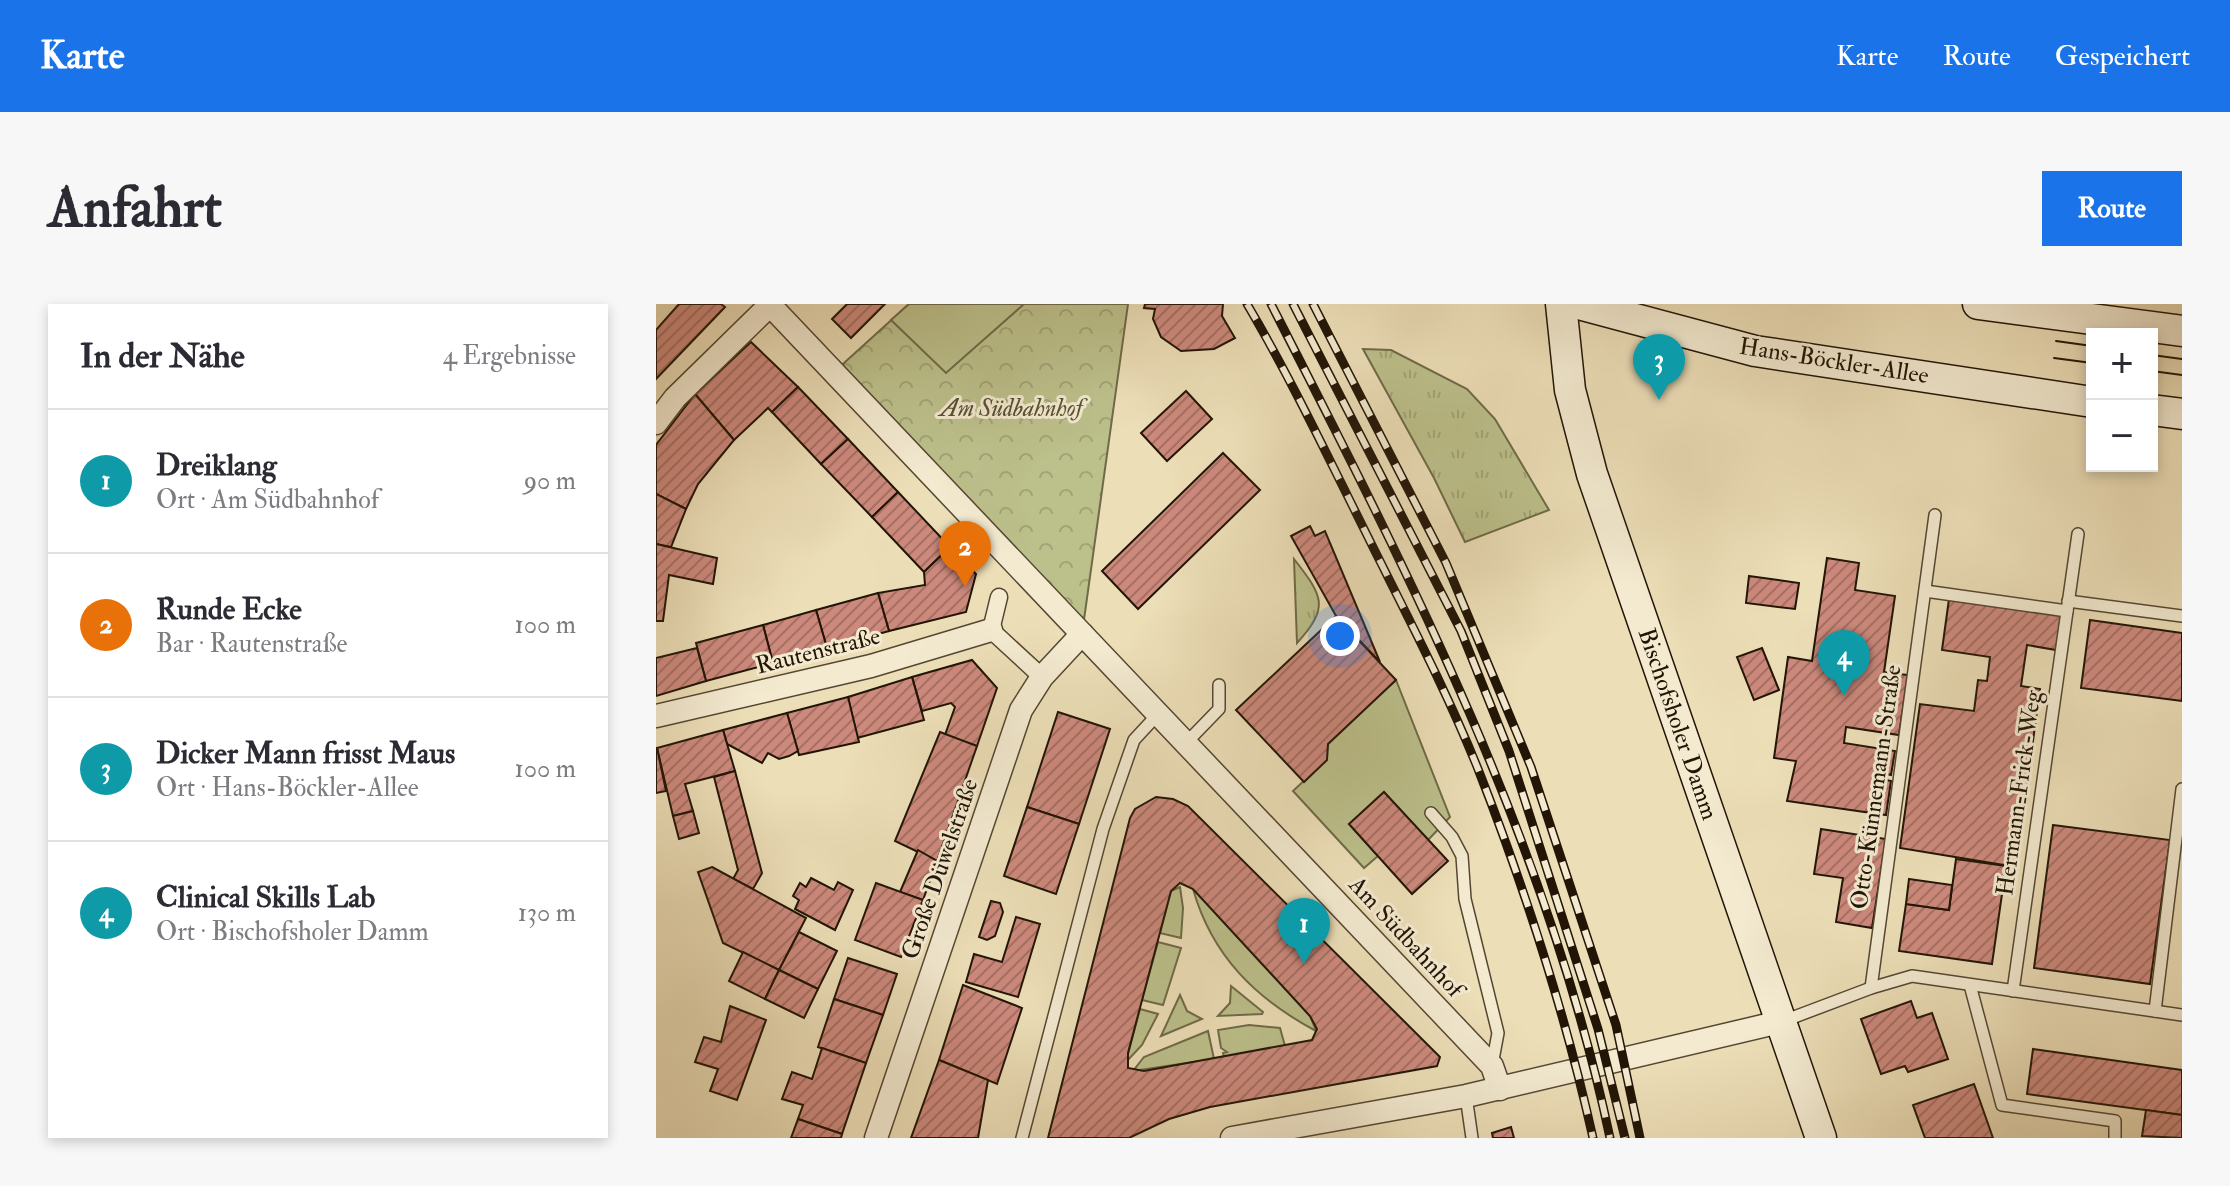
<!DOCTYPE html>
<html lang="de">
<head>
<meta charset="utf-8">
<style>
  :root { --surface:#fff; --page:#f7f7f7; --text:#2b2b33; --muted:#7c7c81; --line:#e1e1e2; --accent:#1a73e8 }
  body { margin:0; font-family:"IM FELL Double Pica",serif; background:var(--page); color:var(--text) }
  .controls { position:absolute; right:24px; top:24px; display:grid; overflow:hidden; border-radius:0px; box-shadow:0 4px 12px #0003 }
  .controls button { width:72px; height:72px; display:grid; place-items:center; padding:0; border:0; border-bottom:2px solid var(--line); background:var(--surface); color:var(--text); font:40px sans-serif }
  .you { position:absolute; left:684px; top:332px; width:28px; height:28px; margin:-20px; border:6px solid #fff; border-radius:50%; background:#1a73e8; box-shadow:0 0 0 12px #1a73e833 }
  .badge { display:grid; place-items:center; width:52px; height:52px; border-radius:50%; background:var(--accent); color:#fff; font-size:26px; font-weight:700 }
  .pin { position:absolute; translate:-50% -66px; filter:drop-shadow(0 2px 4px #0008) }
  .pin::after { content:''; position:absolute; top:42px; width:28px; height:24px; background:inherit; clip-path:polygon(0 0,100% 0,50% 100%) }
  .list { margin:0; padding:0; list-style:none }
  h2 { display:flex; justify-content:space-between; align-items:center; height:104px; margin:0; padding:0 32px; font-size:34px }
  h2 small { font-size:26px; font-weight:400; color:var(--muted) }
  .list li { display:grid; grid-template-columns:52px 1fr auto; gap:24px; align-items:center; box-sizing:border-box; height:144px; padding:0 32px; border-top:2px solid var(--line) }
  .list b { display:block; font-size:30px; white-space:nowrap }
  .list p { margin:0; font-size:26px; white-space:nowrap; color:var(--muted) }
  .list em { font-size:26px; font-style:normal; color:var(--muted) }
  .map { position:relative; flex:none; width:1526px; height:834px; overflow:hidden; border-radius:0px }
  header { display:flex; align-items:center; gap:48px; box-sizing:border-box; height:112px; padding:0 40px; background:var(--accent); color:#fff }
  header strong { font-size:38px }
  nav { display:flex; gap:44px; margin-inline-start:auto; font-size:28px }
  .intro { display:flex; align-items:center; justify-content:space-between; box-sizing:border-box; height:192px; padding:0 48px }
  h1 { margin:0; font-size:56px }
  .button { padding:20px 36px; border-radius:0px; background:var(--accent); color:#fff; font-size:28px; font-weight:700 }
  main { display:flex; gap:48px; padding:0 48px }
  aside { flex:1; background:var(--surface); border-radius:0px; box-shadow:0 4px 12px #0003 }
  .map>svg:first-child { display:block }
  .grass { fill:url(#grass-tufts); stroke:#6f6a48; stroke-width:2 }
  .forest { fill:url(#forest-crowns); stroke:#6f6a48; stroke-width:2 }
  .garden { fill:#bcc08b; stroke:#6f6a48; stroke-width:2 }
  .building { fill:url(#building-hatch); stroke:#221506; stroke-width:2; fill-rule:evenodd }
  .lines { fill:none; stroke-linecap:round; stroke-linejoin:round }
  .service-casing { stroke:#544732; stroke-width:14 }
  .pedestrian-casing { stroke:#544732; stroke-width:19 }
  .minor-casing { stroke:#544732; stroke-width:25 }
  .secondary-casing { stroke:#221506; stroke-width:33 }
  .service { stroke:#f3ead0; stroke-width:11 }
  .pedestrian { stroke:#f3ead0; stroke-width:16 }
  .minor { stroke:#f3ead0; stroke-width:22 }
  .secondary { stroke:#f3ead0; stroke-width:30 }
  .tram { stroke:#221506; stroke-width:2 }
  .rail-casing { stroke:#221506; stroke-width:9 }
  .rail { stroke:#f3ead0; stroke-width:6; stroke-dasharray:18; stroke-linecap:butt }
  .labels { text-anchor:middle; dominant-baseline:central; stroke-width:6; stroke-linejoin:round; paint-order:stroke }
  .street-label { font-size:24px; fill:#221506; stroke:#f3ead0 }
  .park-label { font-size:24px; font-style:italic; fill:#585135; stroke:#f3ead0 }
</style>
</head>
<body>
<header>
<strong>Karte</strong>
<nav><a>Karte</a><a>Route</a><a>Gespeichert</a></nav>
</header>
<div class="intro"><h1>Anfahrt</h1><a class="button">Route</a></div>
<main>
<aside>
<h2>In der Nähe<small>4 Ergebnisse</small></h2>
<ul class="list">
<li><span class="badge" style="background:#0f9aa8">1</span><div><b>Dreiklang</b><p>Ort · Am Südbahnhof</p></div><em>90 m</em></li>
<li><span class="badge" style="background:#e8710a">2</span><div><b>Runde Ecke</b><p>Bar · Rautenstraße</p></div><em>100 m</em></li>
<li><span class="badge" style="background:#0f9aa8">3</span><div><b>Dicker Mann frisst Maus</b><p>Ort · Hans-Böckler-Allee</p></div><em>100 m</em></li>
<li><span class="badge" style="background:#0f9aa8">4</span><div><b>Clinical Skills Lab</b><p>Ort · Bischofsholer Damm</p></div><em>130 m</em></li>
</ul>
</aside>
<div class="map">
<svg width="1526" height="834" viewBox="0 0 1526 834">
  <defs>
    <pattern id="grass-tufts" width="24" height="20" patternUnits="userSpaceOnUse" patternTransform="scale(2)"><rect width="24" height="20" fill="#bcc08b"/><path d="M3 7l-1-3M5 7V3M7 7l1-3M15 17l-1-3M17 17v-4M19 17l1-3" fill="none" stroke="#a1a476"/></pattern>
    <pattern id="forest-crowns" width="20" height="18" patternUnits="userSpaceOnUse" patternTransform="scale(2)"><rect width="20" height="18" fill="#bcc08b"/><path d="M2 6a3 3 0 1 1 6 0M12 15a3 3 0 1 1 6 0" fill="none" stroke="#a1a476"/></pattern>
    <pattern id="building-hatch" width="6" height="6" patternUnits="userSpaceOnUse" patternTransform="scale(2)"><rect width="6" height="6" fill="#cd897c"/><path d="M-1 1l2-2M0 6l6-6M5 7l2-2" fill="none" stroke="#a66f64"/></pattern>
  </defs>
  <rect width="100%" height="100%" fill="#ecdeb7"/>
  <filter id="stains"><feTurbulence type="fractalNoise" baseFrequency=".0025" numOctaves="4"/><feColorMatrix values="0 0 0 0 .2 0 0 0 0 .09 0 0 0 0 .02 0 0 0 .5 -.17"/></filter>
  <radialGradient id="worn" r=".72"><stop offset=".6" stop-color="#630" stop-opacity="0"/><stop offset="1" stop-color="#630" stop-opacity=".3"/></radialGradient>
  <g class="grass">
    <path d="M707,45l28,1 76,39 28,30 54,91 -84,32 -31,-64z"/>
    <path d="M638,255c29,37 36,48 3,84z"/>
  </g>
  <path class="forest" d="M253,0h219l-46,330 -248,-262z"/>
  <g class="garden">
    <path d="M253,0h115l-78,69 -55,-53z"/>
    <path d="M740,376l54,137 -22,23 -44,-48 -35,32 29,32 -14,12 -71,-77 33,-31 2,-16z"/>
    <path d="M524,583l3,21 -2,30 -21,-5 11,-42z"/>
    <path d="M537,585l117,127 6,15c-60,-32 -104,-75 -123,-142z"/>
    <path d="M502,638l23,6 -18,57 -21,-5z"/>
    <path d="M575,682l32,26 -1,2 -44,2 12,-13z"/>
    <path d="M524,691l7,16 15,8 -41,17z"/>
    <path d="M484,705l18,5 -16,31 -16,17z"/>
    <path d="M593,721l31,3 5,18 -61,11 -1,-4 4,-1 -6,-4 -3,-18z"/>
    <path d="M552,727l6,28 -81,12 11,-14z"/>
  </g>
  <g class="building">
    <path d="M65,0l4,3 -69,72v-49l23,-26z"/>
    <path d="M191,0h38l-34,34 -19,-19z"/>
    <path d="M489,0h78l-1,12 13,22 -21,11 -33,2 -20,-14 -8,-18 2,-10 -11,-1z"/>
    <path d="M95,38l47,45 -26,25 -4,-4 -34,32 -39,-46z"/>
    <path d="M142,83l50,52 -27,25 -49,-52z"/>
    <path d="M530,87l26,28 -45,42 -26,-28z"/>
    <path d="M39,90l39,46 -36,44 -12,25 -30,-15v-49z"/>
    <path d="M192,135l50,53 -26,25 -51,-53z"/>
    <path d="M567,149l37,37 -122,119 -36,-38z"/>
    <path d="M242,188l52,55 -26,25 -52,-55z"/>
    <path d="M0,190l30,15 -15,38 -15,-3z"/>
    <path d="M654,222l5,10 10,-5 55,131 -44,-46 -45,-80z"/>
    <path d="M0,240l61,14 -4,26 -44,-9 -6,46h-7z"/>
    <path d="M294,243l26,27 -10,38 -77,19 -11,-38 47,-8 -1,-13z"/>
    <path d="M1171,254l32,5 -4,27 40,6 -11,76 24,3 -9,60 -53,-8 -2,16 51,8 -4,24 -4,-1 -1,6 5,1 -5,34 -99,-14 9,-40 -22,-3 14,-101 24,4z"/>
    <path d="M1093,272l50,7 -4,26 -49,-6z"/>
    <path d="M222,289l11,38 -62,17 -11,-38z"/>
    <path d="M1293,295l112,16 -5,35 -29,-5 -6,41 19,3 -24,178 -116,-19 20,-144 54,7 4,-31 9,1 3,-24 -48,-7z"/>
    <path d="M160,306l11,38 -54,15 -10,-38z"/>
    <path d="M680,312l60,64 -68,64 -1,16 -23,22 -68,-72z"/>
    <path d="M1434,316l92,13v68l-101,-13z"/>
    <path d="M107,321l10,38 -67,18 -10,-38z"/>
    <path d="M41,344l9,33 -50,15v-38z"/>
    <path d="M1106,344l17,42 -25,10 -17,-43z"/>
    <path d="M316,356l25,28 -20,58 -32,-11 10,-28 -4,-4 -29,8 -10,-34z"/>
    <path d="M256,373l12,43 -67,18 -9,-41z"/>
    <path d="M192,393l11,45 -60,13 -12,-42z"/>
    <path d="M402,408l52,17 -31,95 -52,-17z"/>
    <path d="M131,409l11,38 -9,5 -10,3 -11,-6 -6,10 -35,-19 -4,-14z"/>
    <path d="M67,426l12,41 -50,13 8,27 -20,5 -16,-68z"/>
    <path d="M284,428l37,14 -40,115 -42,-20z"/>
    <path d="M1,444l9,43 -10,2v-45z"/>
    <path d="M79,467l27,102 -9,16 -20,-10 5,-9 -24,-93z"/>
    <path d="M728,488l64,69 -36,33 -63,-70z"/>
    <path d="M500,493l17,2 15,7 252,251 -3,9 -227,41 -41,12 -40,19h-81l82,-320 5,-9zM524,579l13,6 117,127 7,13 -5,11 -168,31 -16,-3v-15l43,-162z"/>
    <path d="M371,503l52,17 -23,70 -52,-18z"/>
    <path d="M37,507l6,22 -20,6 -6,-23z"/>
    <path d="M1397,521l117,15 -20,144 -116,-16z"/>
    <path d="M1165,525l65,10 -14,89 -36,-6 7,-44 -29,-4z"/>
    <path d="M262,546l19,11 -14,39 -23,-8z"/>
    <path d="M1300,555l50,7 -14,98 -93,-13 7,-47 43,6z"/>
    <path d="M56,563l94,51 -27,52 -56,-27 -25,-71z"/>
    <path d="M155,574l23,12 4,-8 15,8 -18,40 -40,-21 4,-9 -6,-4 7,-13 6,4z"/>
    <path d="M1253,575l43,6 -3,25 -43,-6z"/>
    <path d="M220,579l47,17 -22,57 -46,-17z"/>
    <path d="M335,597l9,2 3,9 -8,24 -8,4 -8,-3z"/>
    <path d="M360,613l24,7 -22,73 -52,-15 8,-28 28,8z"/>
    <path d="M143,628l38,19 -19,38 -39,-19z"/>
    <path d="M87,648l36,18 -14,29 -36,-18z"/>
    <path d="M192,654l49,16 -14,41 -49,-16z"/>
    <path d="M123,666l39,19 -14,29 -39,-19z"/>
    <path d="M307,681l59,23 -25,76 -58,-24z"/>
    <path d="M178,695l49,16 -17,48 -48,-16z"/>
    <path d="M1255,697l6,17 15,-5 16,46 -40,13 -3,-6 -24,8 -20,-55z"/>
    <path d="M74,702l36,14 -29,80 -27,-9 8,-22 -23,-7 9,-25 17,5z"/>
    <path d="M166,744l44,15 -24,71 -44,-15 5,-14 -21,-6 10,-27 20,7z"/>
    <path d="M1377,745l149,21v45l-155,-21z"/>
    <path d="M283,756l49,20 -10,58h-67z"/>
    <path d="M1318,780l19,54h-68l-12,-33z"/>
    <path d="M1490,806l36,5v23l-40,-2z"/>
    <path d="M142,815l44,15 -1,4h-50z"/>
    <path d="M855,823l3,11h-21l-1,-5z"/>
  </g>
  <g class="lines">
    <defs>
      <g id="service">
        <path d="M1269,287l142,20"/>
        <path d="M1412,297l114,15"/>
        <path d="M531,438l32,-33v-24"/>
        <path d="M775,509l21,24 10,19 3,43 33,134 -6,32"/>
        <path d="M1314,681l32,120 113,16v17"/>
        <path d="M1215,684l64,-473"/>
        <path d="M1357,687l65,-457"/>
        <path d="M1499,707l27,-222"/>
        <path d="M1125,718l90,-34 41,-12 270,39"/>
        <path d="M810,792l6,42"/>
        <path d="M366,834l81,-309 31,-89 25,-27"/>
      </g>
      <path id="pedestrian" d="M343,293l-8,33 51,47"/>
      <g id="minor">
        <path d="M113,0l723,762 8,23"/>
        <path d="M0,119l19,-25 95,-93"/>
        <path d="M0,412l215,-50 120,-36"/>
        <path d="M220,834l145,-428 21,-33 40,-43"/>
        <path d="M576,834l234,-42 314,-74"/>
      </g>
      <g id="secondary">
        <path d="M905,0l9,86 22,84 229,664"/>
        <path d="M923,0l176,47 337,51"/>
        <path d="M1322,0l204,27"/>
        <path d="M1496,106l30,4"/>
      </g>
    </defs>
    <use href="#service" class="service-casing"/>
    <use href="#pedestrian" class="pedestrian-casing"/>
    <use href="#minor" class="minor-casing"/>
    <use href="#secondary" class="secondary-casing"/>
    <use href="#service" class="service"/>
    <use href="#pedestrian" class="pedestrian"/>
    <use href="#minor" class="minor"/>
    <use href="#secondary" class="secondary"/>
    <g class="tram">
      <path d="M1400,37l36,5"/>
      <path d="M1496,51l30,4"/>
      <path d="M1398,54l38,5"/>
      <path d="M1496,67l30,4"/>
    </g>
    <defs>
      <g id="rail">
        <path d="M591,0c43,73 79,149 117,225 39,79 81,158 114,240 47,120 87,243 115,369"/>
        <path d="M615,0c136,266 277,539 339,834"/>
        <path d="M637,0l168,327 48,120 89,278 27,109"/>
        <path d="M657,0l133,259 85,204 85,258 24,113"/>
      </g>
    </defs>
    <use href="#rail" class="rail-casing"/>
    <use href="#rail" class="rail"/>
  </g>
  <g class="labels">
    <g class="street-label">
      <text transform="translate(1178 57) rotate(9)">Hans-Böckler-Allee</text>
      <text transform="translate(162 347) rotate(-14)">Rautenstraße</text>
      <text transform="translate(1022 420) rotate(71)">Bischofsholer Damm</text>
      <text transform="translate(1220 483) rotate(-82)">Otto-Künnemann-Straße</text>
      <text transform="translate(1363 489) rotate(-82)">Hermann-Frick-Weg</text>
      <text transform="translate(284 565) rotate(-71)">Große Düwelstraße</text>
      <text transform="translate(750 633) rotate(47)">Am Südbahnhof</text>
    </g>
    <g class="park-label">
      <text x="355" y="104">Am Südbahnhof</text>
    </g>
  </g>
  <rect width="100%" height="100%" filter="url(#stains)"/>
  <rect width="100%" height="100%" fill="url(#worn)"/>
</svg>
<div class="controls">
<button>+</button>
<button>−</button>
</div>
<div class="you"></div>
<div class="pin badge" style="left:648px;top:660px;background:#0f9aa8">1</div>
<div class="pin badge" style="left:309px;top:283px;background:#e8710a">2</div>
<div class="pin badge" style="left:1003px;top:96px;background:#0f9aa8">3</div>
<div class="pin badge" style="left:1188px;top:392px;background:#0f9aa8">4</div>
</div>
</main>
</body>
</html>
